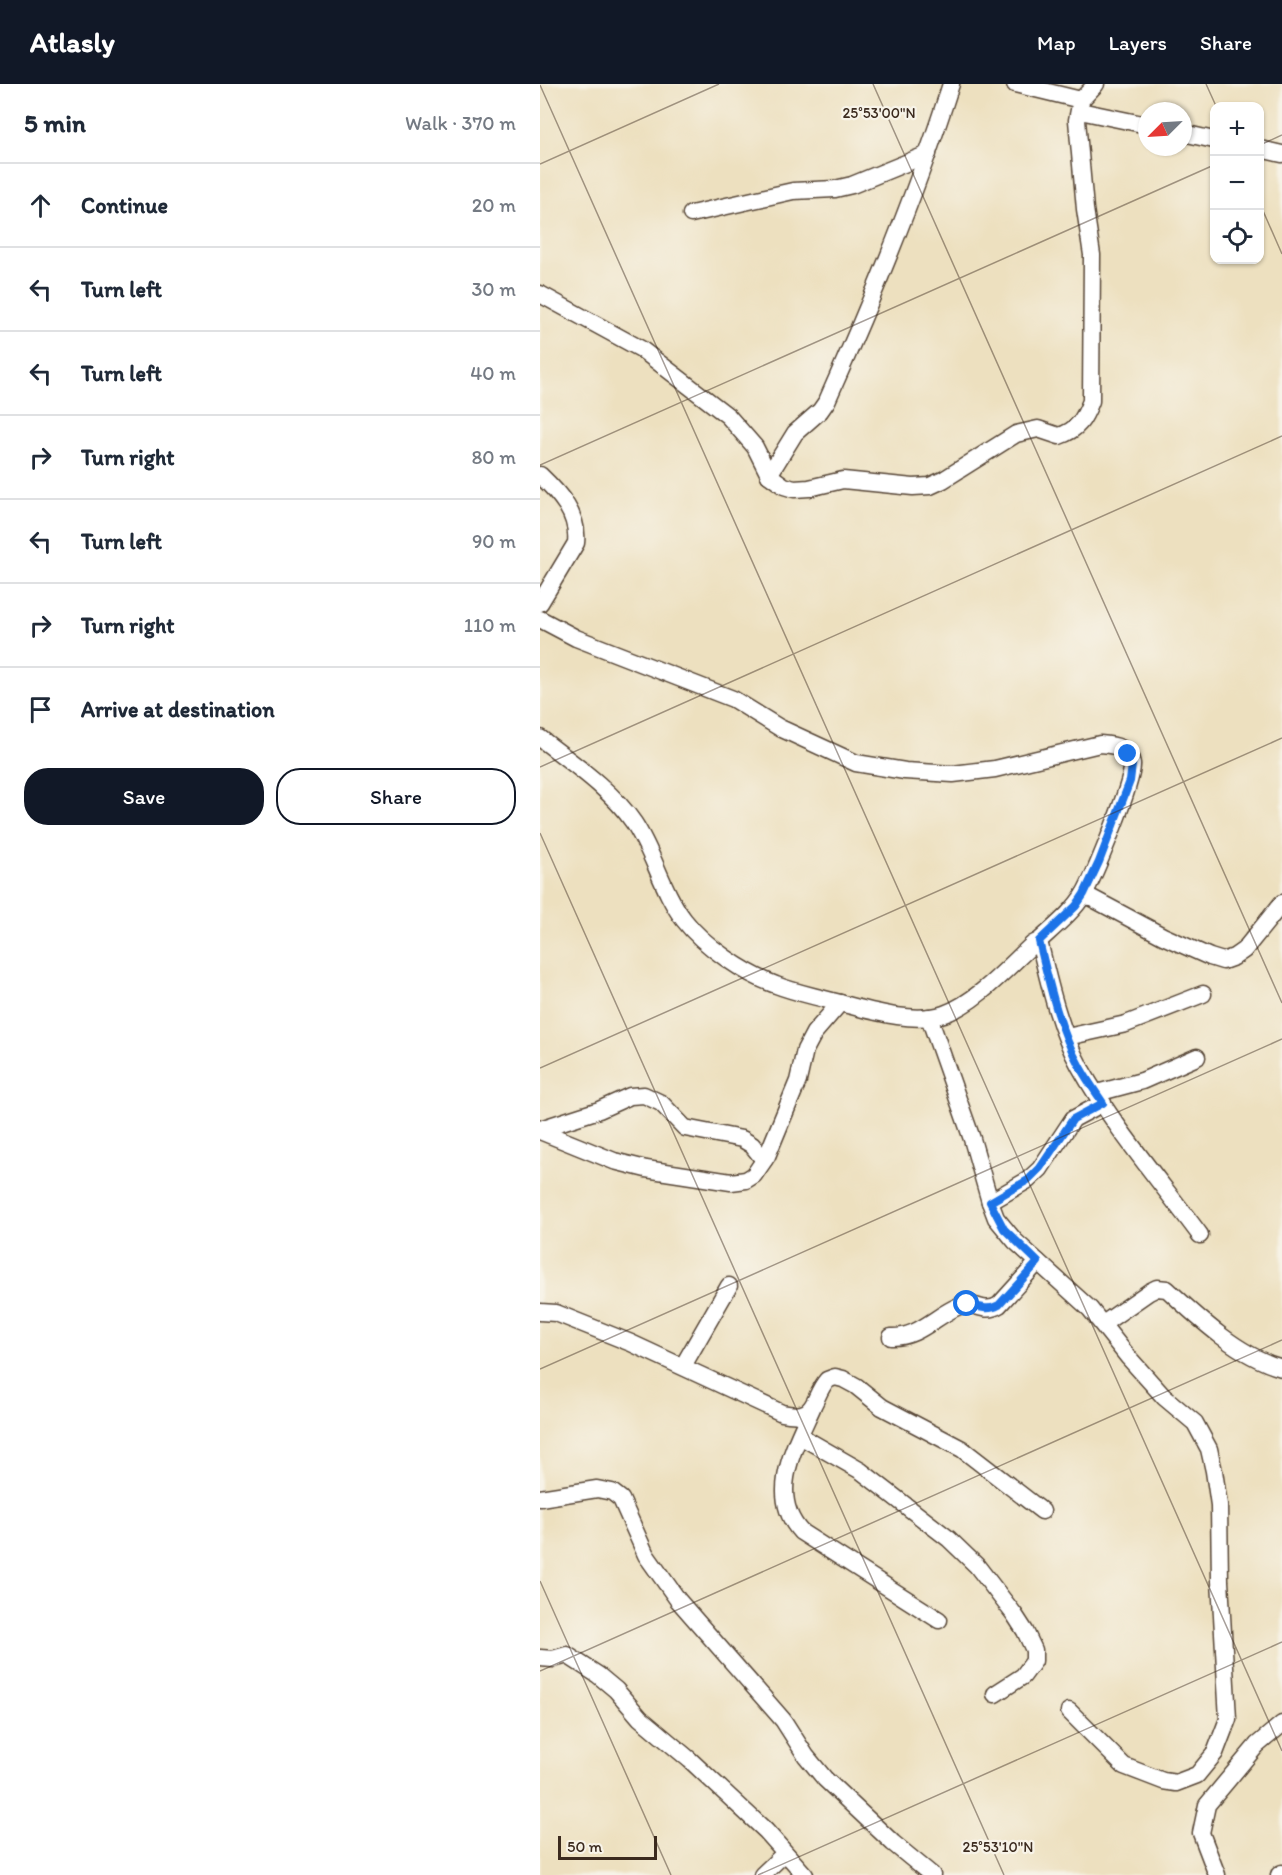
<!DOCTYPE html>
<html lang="en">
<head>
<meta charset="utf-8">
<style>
  :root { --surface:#fff; --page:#f6f6f7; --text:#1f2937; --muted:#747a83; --line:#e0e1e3; --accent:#111827 }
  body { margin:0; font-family:Itim,sans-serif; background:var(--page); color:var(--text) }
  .controls { position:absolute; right:18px; top:18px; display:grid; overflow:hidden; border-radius:12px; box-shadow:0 2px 4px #0004 }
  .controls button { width:54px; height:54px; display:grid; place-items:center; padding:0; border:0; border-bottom:2px solid var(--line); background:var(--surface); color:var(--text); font:30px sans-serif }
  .compass { position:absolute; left:598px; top:18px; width:54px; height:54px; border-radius:50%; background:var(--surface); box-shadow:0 2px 4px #0004; rotate:246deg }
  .scale { position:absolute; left:18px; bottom:15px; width:99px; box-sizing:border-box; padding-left:6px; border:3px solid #3b2a1e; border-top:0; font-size:16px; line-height:21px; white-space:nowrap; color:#3b2a1e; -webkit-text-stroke:4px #f7f3e8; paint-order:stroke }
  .stop { position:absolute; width:18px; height:18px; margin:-14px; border:4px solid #1a73e8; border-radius:50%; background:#fff }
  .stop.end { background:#1a73e8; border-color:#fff; box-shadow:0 2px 6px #0008 }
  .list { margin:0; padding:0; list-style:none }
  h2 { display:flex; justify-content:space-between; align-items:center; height:78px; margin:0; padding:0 24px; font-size:26px }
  h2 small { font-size:20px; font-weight:400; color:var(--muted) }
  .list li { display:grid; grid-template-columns:39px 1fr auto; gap:18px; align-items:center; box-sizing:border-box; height:84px; padding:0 24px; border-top:2px solid var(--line) }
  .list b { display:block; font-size:22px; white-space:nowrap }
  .list em { font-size:20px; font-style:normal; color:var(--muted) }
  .actions { display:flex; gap:12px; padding:18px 24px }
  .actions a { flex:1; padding:14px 0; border:2px solid var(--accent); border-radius:24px; text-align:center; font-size:21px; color:var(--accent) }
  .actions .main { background:var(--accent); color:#fff }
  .icon { flex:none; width:33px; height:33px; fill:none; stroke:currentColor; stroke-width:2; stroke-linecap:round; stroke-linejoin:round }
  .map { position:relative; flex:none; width:742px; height:1791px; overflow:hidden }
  header { display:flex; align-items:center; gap:36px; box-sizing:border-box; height:84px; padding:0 30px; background:var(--accent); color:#fff }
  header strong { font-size:28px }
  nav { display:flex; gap:33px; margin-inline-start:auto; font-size:21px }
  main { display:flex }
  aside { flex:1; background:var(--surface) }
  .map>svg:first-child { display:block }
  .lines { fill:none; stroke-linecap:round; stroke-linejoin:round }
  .minor-casing { stroke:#564536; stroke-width:19 }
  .minor { stroke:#fff; stroke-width:16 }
  .route { stroke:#1a73e8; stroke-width:8 }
  .ticks { fill:none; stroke:#3b2a1e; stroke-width:1.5; stroke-opacity:0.45 }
  .ticks-label { font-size:15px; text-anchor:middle; fill:#3b2a1e; stroke:#f7f3e8; stroke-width:4.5; stroke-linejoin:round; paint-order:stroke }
</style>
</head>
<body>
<header>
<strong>Atlasly</strong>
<nav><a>Map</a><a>Layers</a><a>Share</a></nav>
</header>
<main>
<aside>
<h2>5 min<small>Walk · 370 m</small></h2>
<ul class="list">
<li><svg class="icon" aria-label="ahead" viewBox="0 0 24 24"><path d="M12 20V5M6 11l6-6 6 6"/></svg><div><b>Continue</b></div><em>20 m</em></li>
<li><svg class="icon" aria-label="left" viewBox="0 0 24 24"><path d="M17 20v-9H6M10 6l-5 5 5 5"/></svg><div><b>Turn left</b></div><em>30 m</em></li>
<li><svg class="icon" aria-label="left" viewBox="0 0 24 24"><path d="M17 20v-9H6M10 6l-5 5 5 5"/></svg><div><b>Turn left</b></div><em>40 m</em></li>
<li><svg class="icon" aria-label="right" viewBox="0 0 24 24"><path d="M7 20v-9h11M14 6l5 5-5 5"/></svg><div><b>Turn right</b></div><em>80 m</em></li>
<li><svg class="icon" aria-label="left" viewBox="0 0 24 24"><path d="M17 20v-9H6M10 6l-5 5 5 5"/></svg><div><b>Turn left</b></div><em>90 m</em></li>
<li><svg class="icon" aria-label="right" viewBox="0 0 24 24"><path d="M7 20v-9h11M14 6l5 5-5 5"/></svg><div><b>Turn right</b></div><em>110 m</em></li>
<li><svg class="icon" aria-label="arrive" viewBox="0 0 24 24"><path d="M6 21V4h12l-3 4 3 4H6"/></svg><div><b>Arrive at destination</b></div></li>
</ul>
<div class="actions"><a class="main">Save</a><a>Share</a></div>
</aside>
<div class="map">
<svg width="742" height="1791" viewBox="0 0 742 1791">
  <rect width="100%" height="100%" fill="#f7f3e8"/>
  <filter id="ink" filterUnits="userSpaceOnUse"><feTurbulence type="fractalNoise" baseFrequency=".0167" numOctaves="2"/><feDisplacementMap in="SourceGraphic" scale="12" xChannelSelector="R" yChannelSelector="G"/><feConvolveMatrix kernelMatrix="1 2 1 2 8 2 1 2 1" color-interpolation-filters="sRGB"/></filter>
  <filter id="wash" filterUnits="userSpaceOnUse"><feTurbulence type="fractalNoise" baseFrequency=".008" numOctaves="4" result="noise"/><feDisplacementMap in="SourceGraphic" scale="24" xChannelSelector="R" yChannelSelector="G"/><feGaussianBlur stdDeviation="1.35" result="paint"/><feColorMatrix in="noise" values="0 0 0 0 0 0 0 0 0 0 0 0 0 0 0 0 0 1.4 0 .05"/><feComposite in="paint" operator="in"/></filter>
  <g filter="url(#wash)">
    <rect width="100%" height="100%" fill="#ede0bf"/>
  </g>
  <g filter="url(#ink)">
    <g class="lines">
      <defs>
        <g id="minor">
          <path d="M475,0l66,16"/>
          <path d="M540,27l67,14"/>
          <path d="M643,49l31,7"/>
          <path d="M720,65l22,5"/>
          <path d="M151,130l102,-23 42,-2 17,-4 76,-31"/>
          <path d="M0,210l101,55 87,67 27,31 14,28 15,11 10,3 15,-1 34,-8 70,7 17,-1 13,-6 73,-46 22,-5 21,7c19,-6 25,-17 32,-35l1,-146 -7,-46 -8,-89 4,-20 15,-16"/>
          <path d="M0,391c20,19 39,40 36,68l-36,60"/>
          <path d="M229,391l26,-42 25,-22 7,-10c46,-103 90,-209 124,-317"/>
          <path d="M0,535l36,19 157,61 47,29 76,35 49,8 48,3 42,-5 105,-25c15,1 29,3 32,20 2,17 -38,112 -48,130 -11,18 -30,33 -45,47l-6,3c-25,23 -57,59 -89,70 -33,11 -79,-5 -112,-13 -18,-5 -38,-9 -56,-16 -31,-11 -72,-39 -92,-65 -22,-29 -30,-67 -50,-97 -23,-34 -62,-60 -94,-85"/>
          <path d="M544,810l79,42 47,21 13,4 11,-4 10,-7 38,-47"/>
          <path d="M499,857c10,42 20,88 41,126 32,58 80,114 120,168"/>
          <path d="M389,933l43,122 18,63 6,16 19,23 75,68 39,49 35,39 31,26 14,26 5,22 5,34 1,76 8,138 -13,34 -18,22 -21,8 -13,-2 -39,-15 -55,-55"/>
          <path d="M527,953l59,-13 77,-30"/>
          <path d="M557,1009l45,-12 55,-24"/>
          <path d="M0,1045l59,-19 31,-14 14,-1 17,8 24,25 57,11 10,6 12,15"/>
          <path d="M0,1047l74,30 32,8 85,13 15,-2 8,-5 13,-19 31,-75 7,-31 9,-17 26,-30"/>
          <path d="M450,1118l38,-22 12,-11 33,-50 30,-16"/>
          <path d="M0,1228l16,1 75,30 151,70c37,8 29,-15 45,-33l8,-3 8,2 13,7 26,21 80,42 80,62"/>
          <path d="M563,1240l46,-32 8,-4 10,1c31,29 73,68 115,79"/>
          <path d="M351,1253c27,1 44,-21 68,-31 16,-6 24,9 40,-1l39,-43"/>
          <path d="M143,1282l46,-80"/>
          <path d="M272,1324c-17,38 -45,87 -11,124l138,88"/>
          <path d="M260,1352l61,35 88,68 28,27 37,48 11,17 9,19v11l-11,15 -28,18"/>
          <path d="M0,1414l57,-9 15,3 9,7 25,56 32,45 105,120 23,36 19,23 68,64 39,32"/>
          <path d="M0,1574l13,1 14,-4 31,20 18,15 24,28 50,42 76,71 39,44"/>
          <path d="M222,1791l23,-22"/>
          <path d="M677,1791l-16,-42 6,-28 50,-60 25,-21"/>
          <path d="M739,1791l3,-2"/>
        </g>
      </defs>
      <use href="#minor" class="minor-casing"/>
      <use href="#minor" class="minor"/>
    </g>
  </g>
  <g class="lines" filter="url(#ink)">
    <path class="route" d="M427,1220c13,2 19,8 32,1l39,-43 -34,-33 -14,-27 38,-22 12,-12 33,-49 30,-16c-8,-12 -16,-23 -23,-36 -21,-38 -31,-84 -41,-126l37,-35 8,-12 15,-32 31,-81 2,-16 -4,-11"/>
  </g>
  <path class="ticks" d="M333,0l409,919M666,0l10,22M0,1l742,1666M720,61l22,-10M0,80l179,-80M720,120l22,50M0,381l674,-300M0,683l742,-331M0,749l464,1042M0,984l742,-330M0,1285l742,-330M0,1497l131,294M0,1587l742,-331M218,1791l524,-233"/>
  <g class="ticks-label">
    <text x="339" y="34">25°53'00"N</text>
    <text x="458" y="1768">25°53'10"N</text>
  </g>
</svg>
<div class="controls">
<button>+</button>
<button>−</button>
<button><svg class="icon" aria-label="locate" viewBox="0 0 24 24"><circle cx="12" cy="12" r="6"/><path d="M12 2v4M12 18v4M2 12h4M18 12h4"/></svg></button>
</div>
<svg class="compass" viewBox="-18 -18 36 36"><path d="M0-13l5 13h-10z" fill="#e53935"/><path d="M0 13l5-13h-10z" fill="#747a83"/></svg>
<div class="scale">50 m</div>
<div class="stop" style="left:427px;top:1220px"></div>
<div class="stop end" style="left:588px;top:670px"></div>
</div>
</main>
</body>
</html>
